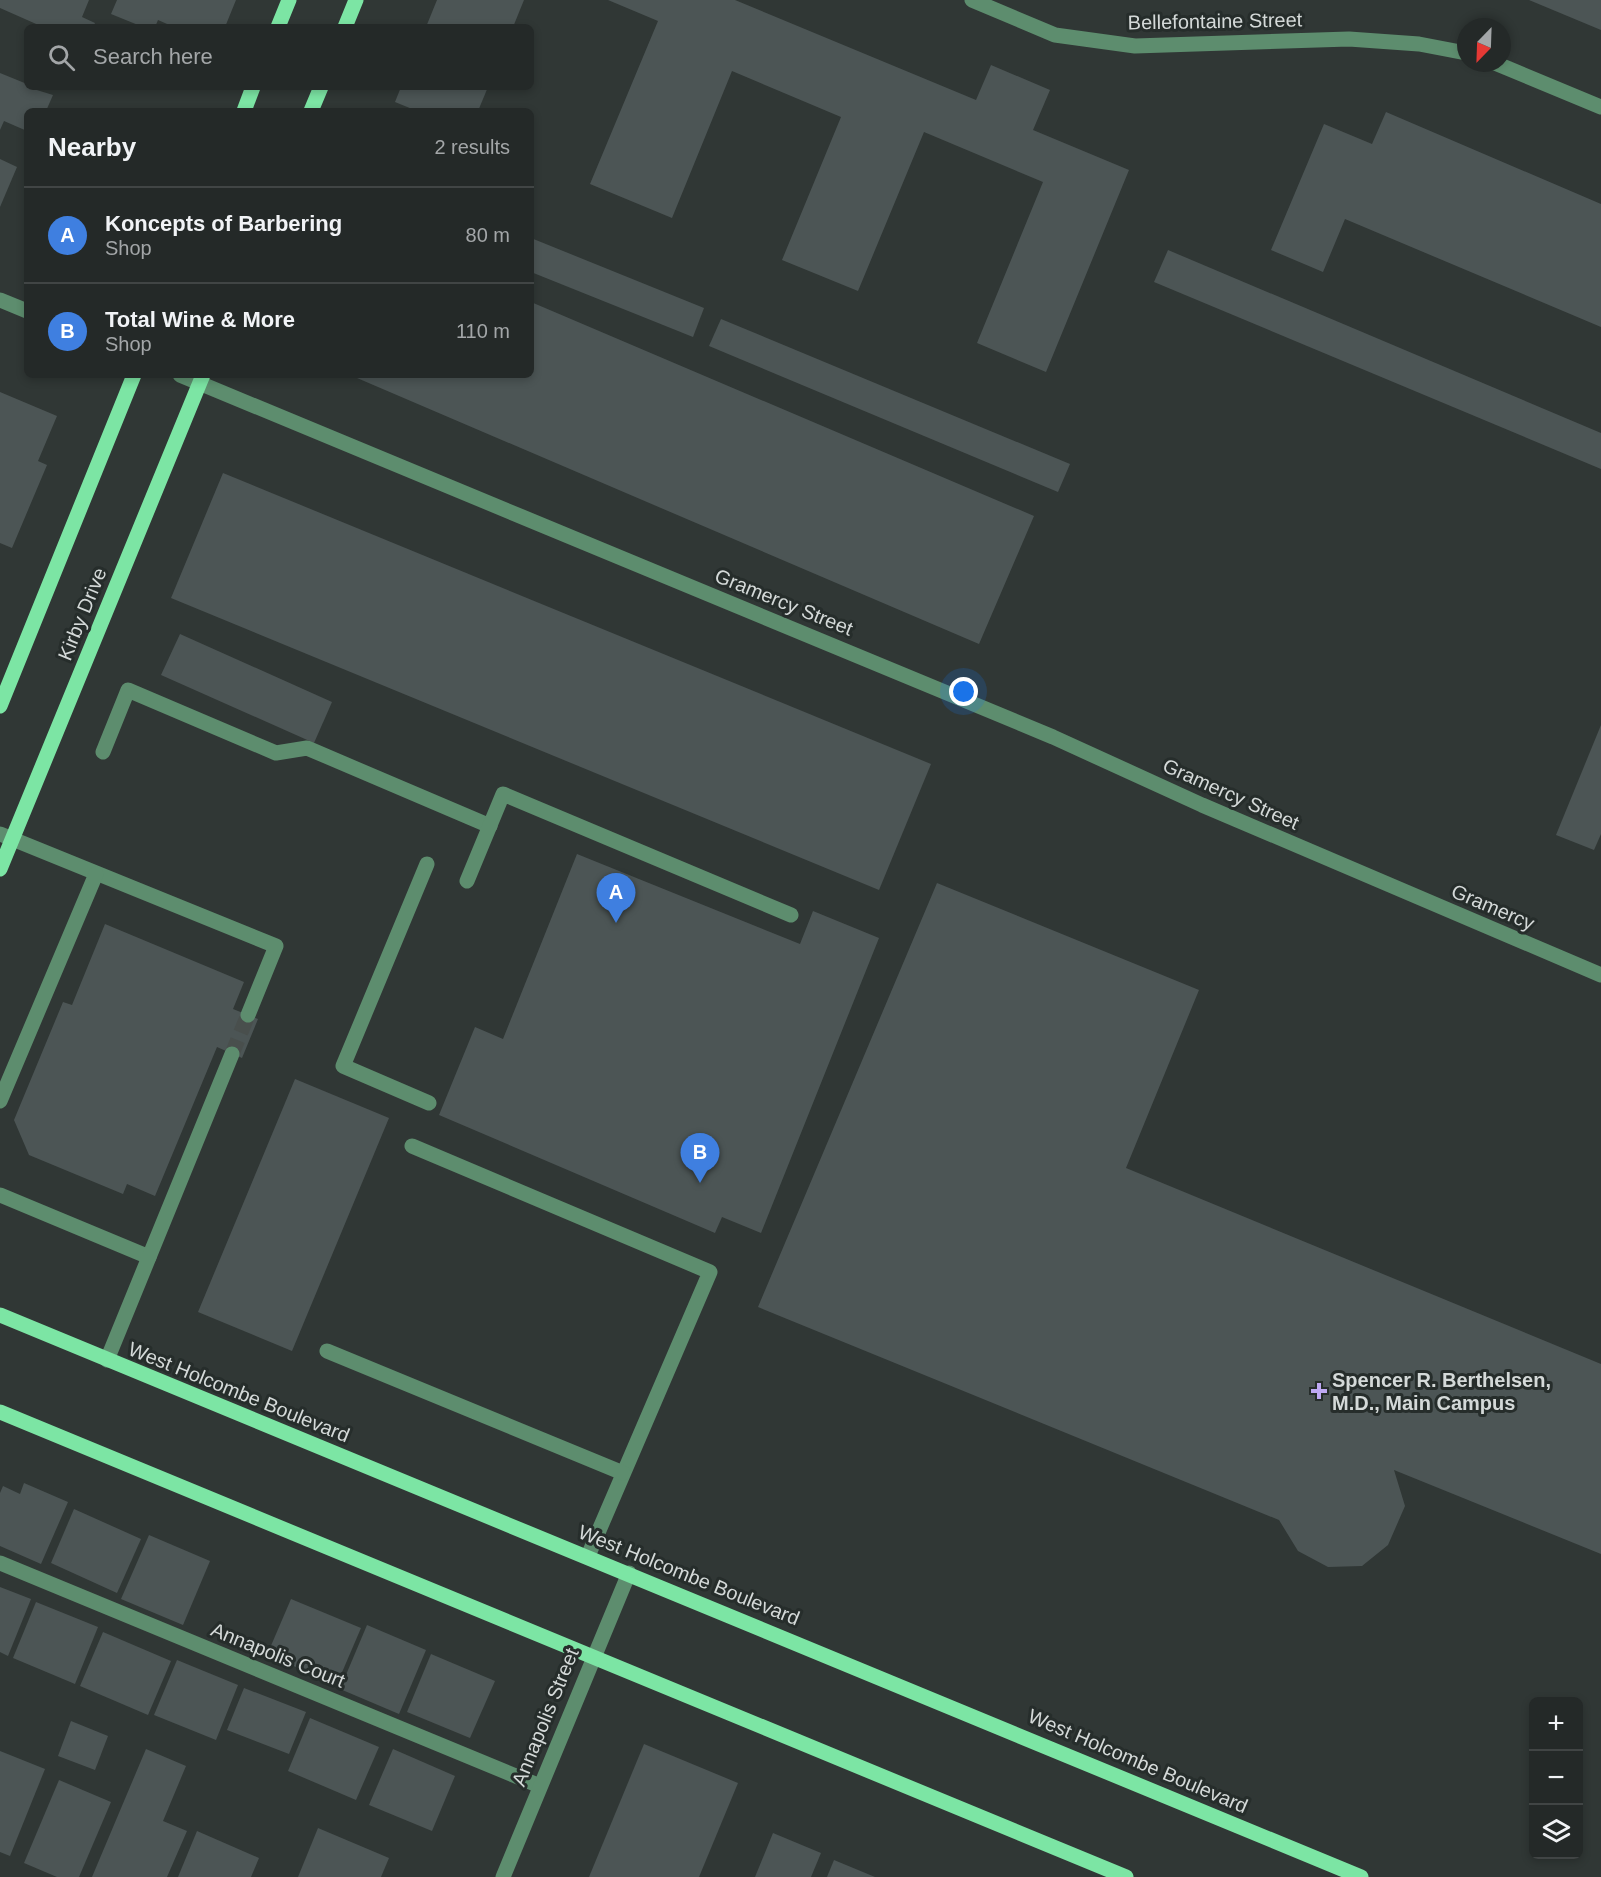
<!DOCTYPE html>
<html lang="en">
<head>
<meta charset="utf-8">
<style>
  :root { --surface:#242928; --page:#303534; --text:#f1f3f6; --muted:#a3a6a8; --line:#414545; --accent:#bfa9f4 }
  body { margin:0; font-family:Helvetica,sans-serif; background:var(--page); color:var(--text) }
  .controls { position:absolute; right:18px; bottom:18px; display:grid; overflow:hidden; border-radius:9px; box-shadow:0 3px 9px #0003 }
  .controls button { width:54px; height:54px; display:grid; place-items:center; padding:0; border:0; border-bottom:2px solid var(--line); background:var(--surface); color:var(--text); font:30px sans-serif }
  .compass { position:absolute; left:1457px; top:18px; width:54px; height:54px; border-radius:50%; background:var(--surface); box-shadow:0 3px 9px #0003; rotate:203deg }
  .you { position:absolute; left:964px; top:692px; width:21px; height:21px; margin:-15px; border:4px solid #fff; border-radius:50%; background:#1a73e8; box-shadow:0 0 0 9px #1a73e833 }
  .badge { display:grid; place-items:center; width:39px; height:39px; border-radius:50%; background:var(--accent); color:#fff; font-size:20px; font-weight:700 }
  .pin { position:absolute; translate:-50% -50px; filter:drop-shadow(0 2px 3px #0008) }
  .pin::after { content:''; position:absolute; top:32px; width:21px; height:18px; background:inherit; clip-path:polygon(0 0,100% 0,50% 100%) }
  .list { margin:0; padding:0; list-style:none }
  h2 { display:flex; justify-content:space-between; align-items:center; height:78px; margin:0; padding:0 24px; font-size:26px }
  h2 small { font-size:20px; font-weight:400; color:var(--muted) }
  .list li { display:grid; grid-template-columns:39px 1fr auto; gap:18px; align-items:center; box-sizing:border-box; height:96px; padding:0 24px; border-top:2px solid var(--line) }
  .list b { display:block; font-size:22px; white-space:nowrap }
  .list p { margin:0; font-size:20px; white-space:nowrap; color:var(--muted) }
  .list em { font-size:20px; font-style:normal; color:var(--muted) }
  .icon { flex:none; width:33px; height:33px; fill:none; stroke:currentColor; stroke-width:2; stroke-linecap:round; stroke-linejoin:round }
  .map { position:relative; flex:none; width:1601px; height:1877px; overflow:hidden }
  .search { position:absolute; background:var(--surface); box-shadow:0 3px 9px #0003; left:24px; top:24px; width:510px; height:66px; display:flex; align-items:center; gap:15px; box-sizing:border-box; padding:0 21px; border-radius:9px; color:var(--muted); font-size:22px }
  .panel { position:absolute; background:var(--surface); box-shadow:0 3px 9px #0003; left:24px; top:108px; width:510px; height:270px; border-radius:9px }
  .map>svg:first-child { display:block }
  .building { fill:#4c5555 }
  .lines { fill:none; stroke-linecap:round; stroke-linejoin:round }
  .minor-tunnel { stroke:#494f4d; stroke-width:15; stroke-dasharray:15 8; stroke-linecap:butt }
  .minor { stroke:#5d8d6e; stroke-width:15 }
  .major { stroke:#7ce5a4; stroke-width:15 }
  .poi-dot { fill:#bfa9f4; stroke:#262d2b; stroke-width:2 }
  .labels { text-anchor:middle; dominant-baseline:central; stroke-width:6; stroke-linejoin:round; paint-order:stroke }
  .street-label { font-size:20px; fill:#d4d9d8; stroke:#262d2b }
  .poi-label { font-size:20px; font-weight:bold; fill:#d4d9d8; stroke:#262d2b; text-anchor:start }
</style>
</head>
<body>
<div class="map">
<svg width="1601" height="1877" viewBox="0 0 1601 1877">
  <rect width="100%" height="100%" fill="#303735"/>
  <g class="building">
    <path d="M0,0h89l-7,17 13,6 -2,4h-50l-43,-19z"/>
    <path d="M117,0h119l-11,27h-51l-16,-7 -3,7h-12l-32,-13z"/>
    <path d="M437,0h87l-11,27h-87z"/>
    <path d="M608,0h127l241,100 15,-35 59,25 -17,40 96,40 -83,202 -69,-29 66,-161 -119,-50 -66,159 -76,-31 59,-143 -109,-46 -60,147 -82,-34 68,-163z"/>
    <path d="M1529,0h72v30z"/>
    <path d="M0,73l27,11v3l26,8 -7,16h-19v20l-23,-10 -4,9z"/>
    <path d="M401,87h87l-10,24h-61l-22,-9z"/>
    <path d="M1386,112l215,92v123l-256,-108 -22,53 -52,-22 53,-126 48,20z"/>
    <path d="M0,159l17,8 -17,40z"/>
    <path d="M531,238l173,70 -11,29 -162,-65z"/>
    <path d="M1168,250l433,183v36l-447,-187z"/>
    <path d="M531,302l503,214 -55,128 -629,-269h181z"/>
    <path d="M721,319l349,145 -12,28 -349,-146z"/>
    <path d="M0,392l57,24 -19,45 9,4 -35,83 -12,-5z"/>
    <path d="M223,473l708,291 -52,126 -708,-292z"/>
    <path d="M180,634l152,68 -18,41 -153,-68z"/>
    <path d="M1601,725v109l-7,16 -38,-15z"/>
    <path d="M577,854l223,90 13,-33 66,27 -118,295 -39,-16 -7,16 -276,-118 36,-88 28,12z"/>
    <path d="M937,883l262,107 -73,178 475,196v190l-207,-84 11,36 -17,39 -26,21 -34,1 -30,-16 -19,-31 -521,-213z"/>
    <path d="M105,924l139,58 -11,27 25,10 -16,39 -25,-11 -62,149 -28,-12 -4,10 -94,-39 -15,-35 49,-118 9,3z"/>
    <path d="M295,1079l94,39 -97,233 -94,-39z"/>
    <path d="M24,1483l44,19 -27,62 -41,-18v-53l3,-7 17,8z"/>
    <path d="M74,1509l67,30 -24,54 -66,-30z"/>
    <path d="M149,1535l61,26 -27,64 -62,-26z"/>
    <path d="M0,1587l31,12 -23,57 -8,-4z"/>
    <path d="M291,1599l70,29 -24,56 -70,-29z"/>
    <path d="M36,1602l62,25 -23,57 -62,-26z"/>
    <path d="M367,1625l59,25 -27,64 -59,-25z"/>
    <path d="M103,1632l68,29 -23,54 -68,-29z"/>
    <path d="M431,1654l64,27 -25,57 -63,-26z"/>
    <path d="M177,1660l61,25 -22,55 -62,-25z"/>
    <path d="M244,1688l62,24 -17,42 -62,-24z"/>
    <path d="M310,1718l69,29 -23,53 -68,-29z"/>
    <path d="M71,1721l37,15 -13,34 -37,-14z"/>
    <path d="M644,1744l94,39 -39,94h-110z"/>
    <path d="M146,1749l40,17 -23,55 24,10 -20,46h-75z"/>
    <path d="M393,1749l62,27 -23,55 -63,-26z"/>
    <path d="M0,1751l45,18 -35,87 -10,-4z"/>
    <path d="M59,1780l52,22 -32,75h-22l-33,-14z"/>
    <path d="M318,1828l71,30 -8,19h-83z"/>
    <path d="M197,1831l62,27 -8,19h-73z"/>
    <path d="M773,1833l48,20 -10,24h-56z"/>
    <path d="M834,1860l41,17h-48z"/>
  </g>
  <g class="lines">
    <path class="minor-tunnel" d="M232,1054l16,-39"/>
    <g class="minor">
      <path d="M972,0l83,35 80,11 214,-7 70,5 47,9"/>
      <path d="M1495,63l106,44"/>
      <path d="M0,300l27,11"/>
      <path d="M180,375l873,362 149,68 399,170"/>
      <path d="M103,752l25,-62 148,63 31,-5 183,78"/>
      <path d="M0,834l276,112 -28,69"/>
      <path d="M427,864l-84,202 86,37"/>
      <path d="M467,881l36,-87 288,121"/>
      <path d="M0,1101l96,-227"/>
      <path d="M412,1146l298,126 -122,284"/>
      <path d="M0,1195l149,62"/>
      <path d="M327,1351l296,122"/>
      <path d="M107,1360l125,-306"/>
      <path d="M0,1563l540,223"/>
      <path d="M503,1877l126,-304"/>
    </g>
    <g class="major">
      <path d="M278,27l11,-27"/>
      <path d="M345,27l11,-27"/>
      <path d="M244,111l9,-24"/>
      <path d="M311,111l10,-24"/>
      <path d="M0,706l134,-331"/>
      <path d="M0,869l203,-494"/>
      <path d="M0,1315l1361,562"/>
      <path d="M0,1412l1126,465"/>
    </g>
  </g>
  <path class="poi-dot" d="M1316 1382h6v6h6v6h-6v6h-6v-6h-6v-6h6z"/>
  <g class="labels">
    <g class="street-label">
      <text transform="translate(1215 21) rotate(-1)">Bellefontaine Street</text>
      <text transform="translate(784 602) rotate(22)">Gramercy Street</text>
      <text transform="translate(82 614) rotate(-68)">Kirby Drive</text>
      <text transform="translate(1231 794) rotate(24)">Gramercy Street</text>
      <text transform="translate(1493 907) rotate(23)">Gramercy</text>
      <text transform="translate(239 1392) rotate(22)">West Holcombe Boulevard</text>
      <text transform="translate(689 1575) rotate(22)">West Holcombe Boulevard</text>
      <text transform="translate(278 1655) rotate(22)">Annapolis Court</text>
      <text transform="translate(545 1717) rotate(-68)">Annapolis Street</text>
      <text transform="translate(1138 1761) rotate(23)">West Holcombe Boulevard</text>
    </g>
    <g class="poi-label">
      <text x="1332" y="1380">Spencer R. Berthelsen,<tspan x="1332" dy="23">M.D., Main Campus</tspan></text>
    </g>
  </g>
</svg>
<div class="controls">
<button>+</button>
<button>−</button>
<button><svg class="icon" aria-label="layers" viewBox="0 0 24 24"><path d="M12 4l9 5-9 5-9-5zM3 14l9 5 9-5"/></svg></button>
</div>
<svg class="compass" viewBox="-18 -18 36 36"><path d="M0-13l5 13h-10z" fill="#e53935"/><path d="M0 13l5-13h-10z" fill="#a3a6a8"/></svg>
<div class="you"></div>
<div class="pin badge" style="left:616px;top:923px;background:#3f7fe0">A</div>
<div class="pin badge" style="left:700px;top:1183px;background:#3f7fe0">B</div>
<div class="search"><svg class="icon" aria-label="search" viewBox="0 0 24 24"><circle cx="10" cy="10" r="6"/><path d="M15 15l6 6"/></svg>Search here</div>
<section class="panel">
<h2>Nearby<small>2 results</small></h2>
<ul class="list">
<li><span class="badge" style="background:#3f7fe0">A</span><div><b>Koncepts of Barbering</b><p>Shop</p></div><em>80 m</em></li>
<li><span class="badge" style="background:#3f7fe0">B</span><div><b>Total Wine &amp; More</b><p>Shop</p></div><em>110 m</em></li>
</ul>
</section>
</div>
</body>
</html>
